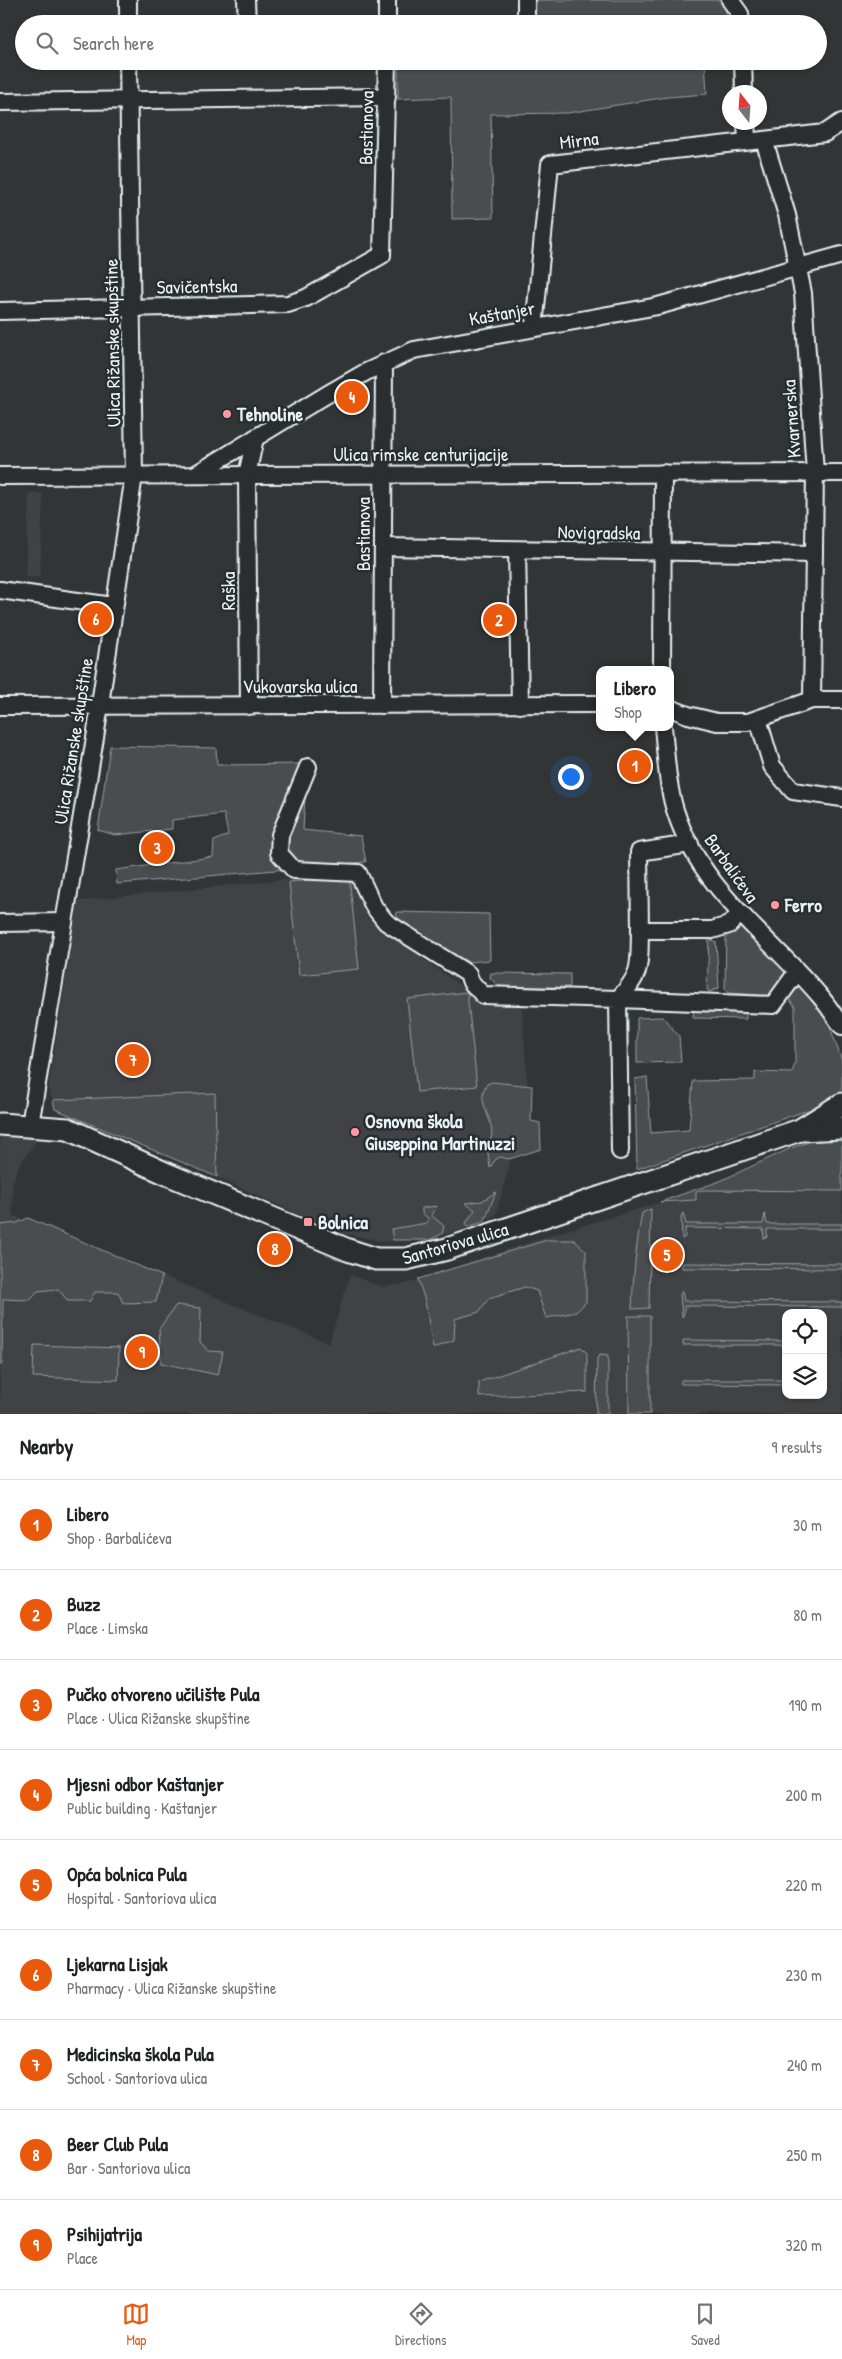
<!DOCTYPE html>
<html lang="en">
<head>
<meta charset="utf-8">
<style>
  :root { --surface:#fff; --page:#f6f6f6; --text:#202124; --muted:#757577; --line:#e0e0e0; --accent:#ea580c }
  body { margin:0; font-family:"Patrick Hand",sans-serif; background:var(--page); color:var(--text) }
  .controls { position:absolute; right:15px; bottom:15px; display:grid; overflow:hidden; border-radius:10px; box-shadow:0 1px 4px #0004 }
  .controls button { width:45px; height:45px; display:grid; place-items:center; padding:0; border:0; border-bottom:1px solid var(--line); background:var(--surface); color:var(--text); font:25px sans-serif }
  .compass { position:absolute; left:722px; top:85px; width:45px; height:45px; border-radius:50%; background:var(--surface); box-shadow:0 1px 4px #0004; rotate:343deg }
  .you { position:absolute; left:570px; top:776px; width:18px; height:18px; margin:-12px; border:4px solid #fff; border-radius:50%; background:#1a73e8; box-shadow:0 0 0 8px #1a73e833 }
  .badge { display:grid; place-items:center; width:32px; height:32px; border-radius:50%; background:var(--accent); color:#fff; font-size:16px; font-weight:700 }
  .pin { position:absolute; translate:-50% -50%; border:2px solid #fff; box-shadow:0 1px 5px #0006 }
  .popup { position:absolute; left:596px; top:666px; width:78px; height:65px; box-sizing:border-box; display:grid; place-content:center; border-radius:10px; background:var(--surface); filter:drop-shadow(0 1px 4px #0005); font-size:16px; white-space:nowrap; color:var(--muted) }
  .popup b { font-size:19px; color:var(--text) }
  .popup::after { content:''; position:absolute; left:50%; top:100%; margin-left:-10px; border:10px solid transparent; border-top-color:var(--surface) }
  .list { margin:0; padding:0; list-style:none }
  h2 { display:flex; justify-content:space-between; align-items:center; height:65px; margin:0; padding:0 20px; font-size:21px }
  h2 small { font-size:16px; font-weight:400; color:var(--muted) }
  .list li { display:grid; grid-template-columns:32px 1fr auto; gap:15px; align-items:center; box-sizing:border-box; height:90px; padding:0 20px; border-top:1px solid var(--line) }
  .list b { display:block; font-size:19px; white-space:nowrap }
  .list p { margin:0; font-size:16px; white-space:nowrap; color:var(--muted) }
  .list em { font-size:16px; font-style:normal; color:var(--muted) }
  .icon { flex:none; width:28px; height:28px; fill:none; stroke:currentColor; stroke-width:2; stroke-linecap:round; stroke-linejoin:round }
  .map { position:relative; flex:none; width:842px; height:1414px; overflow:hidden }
  .search { position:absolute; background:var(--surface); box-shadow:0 1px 4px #0004; left:15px; right:15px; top:15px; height:55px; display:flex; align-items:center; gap:12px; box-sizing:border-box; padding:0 18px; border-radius:28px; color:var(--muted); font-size:19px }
  .sheet { height:875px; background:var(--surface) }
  nav { display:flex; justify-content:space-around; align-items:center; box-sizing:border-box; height:70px; border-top:1px solid var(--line); background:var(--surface); font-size:14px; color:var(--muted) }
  nav a { display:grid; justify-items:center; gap:2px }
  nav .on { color:var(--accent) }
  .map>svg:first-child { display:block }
  .built { fill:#3f4244; fill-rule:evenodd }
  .green { fill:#494d4f; stroke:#989fa4 }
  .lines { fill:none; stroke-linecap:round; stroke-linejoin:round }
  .minor-casing { stroke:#e8f1f8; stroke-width:20 }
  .major-casing { stroke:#e8f1f8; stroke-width:25 }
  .minor { stroke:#2a2d2e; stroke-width:16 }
  .major { stroke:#2a2d2e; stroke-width:21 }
  .poi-dot { fill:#ff9aa2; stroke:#2a2d2e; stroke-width:2 }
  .labels { text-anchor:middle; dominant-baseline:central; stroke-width:5; stroke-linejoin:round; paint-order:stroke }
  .street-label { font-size:19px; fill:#e8f1f8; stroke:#2a2d2e }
  .poi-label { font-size:19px; font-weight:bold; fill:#e8f1f8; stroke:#2a2d2e; text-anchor:start }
</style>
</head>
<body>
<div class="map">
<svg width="842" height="1414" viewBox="0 0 842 1414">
  <rect width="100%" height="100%" fill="#323536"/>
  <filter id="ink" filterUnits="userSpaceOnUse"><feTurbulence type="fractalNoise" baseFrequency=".02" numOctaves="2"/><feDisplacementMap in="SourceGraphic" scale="10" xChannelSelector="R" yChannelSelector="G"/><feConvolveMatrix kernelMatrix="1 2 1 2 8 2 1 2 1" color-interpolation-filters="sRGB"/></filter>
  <g filter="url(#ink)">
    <g class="built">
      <path d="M29,494h14l-3,83h-15z"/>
      <path d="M354,876l13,42 120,87 35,1 6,88 -32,121 -42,18 -68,9 -49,-10 -120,-55 -3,-84 -161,7 -4,-7v-9l29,-183 201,-21z"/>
      <path d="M0,1129l42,4 -24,34 -5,15 -1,33 317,128 21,-68 32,12 27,-4 142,-48 291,-87v266h-842zM786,1313h37v82h-37z"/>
    </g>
    <g class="green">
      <path d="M536,0h188l3,18 -23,2v4h-169z"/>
      <path d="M398,61h307l2,33 -40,3 -99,16 -77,1 2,104 -41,1 -1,-122 -53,2z"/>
      <path d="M110,746l106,2 1,17 90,-1 -4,66 58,6 5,26 -249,22 -1,-14 97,-13 1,-16 14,-6 -4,-21 -52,6v9l-57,6 -17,-5z"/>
      <path d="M349,876l10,93 -60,6 -10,-93z"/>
      <path d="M396,912l93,2 1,46 -22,2 -70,-41z"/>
      <path d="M744,922l51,51 -17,23 -49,-3 -4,-5 1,-54z"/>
      <path d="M709,939l7,3 3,46 -10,4 -2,-3z"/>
      <path d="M491,973l79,1v13h-68l-5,-2 -7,-7z"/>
      <path d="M802,980l18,18 22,63v26l-5,9 -23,12 -177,61 -2,-90 12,-2 4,56 38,-3 4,-49 62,-1v-8l37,1 3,-10v-56l-6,-8z"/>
      <path d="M467,992l10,94 -60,6 -10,-93z"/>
      <path d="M694,1006l52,1v12l-53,-1z"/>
      <path d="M663,1017l16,19 2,26 -44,1v-45z"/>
      <path d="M492,1082l40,4 -1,35 9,2 1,26 -32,10 -9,-2 -5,3 -5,8 -3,-22c16,-21 -15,-42 0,-62z"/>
      <path d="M215,1093l2,84 -162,-68 -2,-9z"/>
      <path d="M830,1134l12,1v56l-140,-1 -6,2v8l-36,2 60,-21 69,-32z"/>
      <path d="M496,1192l-12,30 -17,5 -1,-4 9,-13 -10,-7 17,-2z"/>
      <path d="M437,1206l-6,9 13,11 -2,8 -13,6h-36l-2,-11 36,-6 2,-4 -7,-6v-5z"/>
      <path d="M651,1209l-2,99 -17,1c1,-32 4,-64 10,-96z"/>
      <path d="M683,1213l3,11h77l2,-10 2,10h75v5h-75v8l-3,2 -1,-10 -78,-1v9l-3,2 -1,-23z"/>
      <path d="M28,1218l134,58 -6,26 -33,1 -5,-11h-23l-5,9h-22l-10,-12 -20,2 -9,9 -26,-1 -1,65h-2v-139l17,-2z"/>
      <path d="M547,1240h27l12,11v51l-10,10 -30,6 -9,-27 -12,-4 -36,11 -10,14 -24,7 -1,21 -21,8 -8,-47 -7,-22z"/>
      <path d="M682,1263l160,1v5l-160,-1z"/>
      <path d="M682,1291l2,10 158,1v5l-158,-1v8l-2,3 -2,-23z"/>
      <path d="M176,1305l25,3 -1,34 9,9 14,1 -5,23 -57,-12 -2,-34z"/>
      <path d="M628,1316h22v98h-21z"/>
      <path d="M683,1340l103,1v4h-103z"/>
      <path d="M34,1345l85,3 -1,32 -85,-3z"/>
      <path d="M581,1347l6,6v39l-108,5v-15z"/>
      <path d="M600,1355l8,1v58h-12l1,-56z"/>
      <path d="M681,1380h105v5l-105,-1z"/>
    </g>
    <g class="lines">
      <defs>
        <g id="minor">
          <path d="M128,0v24"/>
          <path d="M246,0l1,24"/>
          <path d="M387,0v24"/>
          <path d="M730,0l10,14 1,10"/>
          <path d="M526,24v-24"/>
          <path d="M743,61l1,31"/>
          <path d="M0,102l387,-5"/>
          <path d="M746,122l1,19"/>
          <path d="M764,140l23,75 16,78 12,180 -3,227"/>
          <path d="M0,311l288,-7 18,-6 76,-43 5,-194"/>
          <path d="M534,328l16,-164 275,-31 17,-11"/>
          <path d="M196,474l130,-79 40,-23 48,-22 244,-44 184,-51"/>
          <path d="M0,476l842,-3"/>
          <path d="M383,547l431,7"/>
          <path d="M517,550l3,155"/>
          <path d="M0,590l113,16"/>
          <path d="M662,670l1,-197"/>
          <path d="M382,705l2,-342"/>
          <path d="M0,706l600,-2"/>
          <path d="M249,706l-2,-231 8,-37"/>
          <path d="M670,708l18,7 29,7h31l64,-22h30"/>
          <path d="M758,719l14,47 21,25 49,7"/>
          <path d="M663,727c3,28 4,57 12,83 25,80 93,125 144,185 9,10 15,21 23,31"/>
          <path d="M308,767l-28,68 -1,18 15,17 64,3 16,34 12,15 82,52 3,8 12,13 135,4 2,152"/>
          <path d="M690,844l-51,8 1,78h72l17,-5 10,-10"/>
          <path d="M0,923l64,-1"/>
          <path d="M618,999l155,6 24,-33"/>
          <path d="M618,999c25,-26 21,-35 22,-69"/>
          <path d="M30,1125l65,-387 39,-263 -6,-414"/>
        </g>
        <g id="major">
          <path d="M0,1124l68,5 99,45 181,76 28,9h30l41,-10 353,-119 42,-26"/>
          <path d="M801,1130l41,-2"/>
        </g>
      </defs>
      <use href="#minor" class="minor-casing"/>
      <use href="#major" class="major-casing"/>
      <use href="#minor" class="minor"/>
      <use href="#major" class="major"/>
    </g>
  </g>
  <g class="poi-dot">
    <circle cx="227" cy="414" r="5"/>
    <circle cx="775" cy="905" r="5"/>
    <circle cx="355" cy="1132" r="5"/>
    <rect x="303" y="1217" width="10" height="10" rx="2.5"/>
  </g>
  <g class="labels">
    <g class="street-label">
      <text transform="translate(366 128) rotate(-89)">Bastianova</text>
      <text transform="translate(579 140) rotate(-7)">Mirna</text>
      <text transform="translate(197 286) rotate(-1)">Savičentska</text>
      <text transform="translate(502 313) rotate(-10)">Kaštanjer</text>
      <text transform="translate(112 343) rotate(-91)">Ulica Rižanske skupštine</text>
      <text transform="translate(791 419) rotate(-94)">Kvarnerska</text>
      <text x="421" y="454">Ulica rimske centurijacije</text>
      <text transform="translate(599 532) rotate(1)">Novigradska</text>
      <text transform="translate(363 534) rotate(-90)">Bastianova</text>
      <text transform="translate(228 591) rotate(-90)">Raška</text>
      <text x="300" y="686">Vukovarska ulica</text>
      <text transform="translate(73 741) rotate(-81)">Ulica Rižanske skupštine</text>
      <text transform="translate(732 868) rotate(55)">Barbalićeva</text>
      <text transform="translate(455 1243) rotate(-16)">Santoriova ulica</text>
    </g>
    <g class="poi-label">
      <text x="237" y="414">Tehnoline</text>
      <text x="785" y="905">Ferro</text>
      <text x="365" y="1121">Osnovna škola<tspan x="365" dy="22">Giuseppina Martinuzzi</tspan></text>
      <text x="318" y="1222">Bolnica</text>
    </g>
  </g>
</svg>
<div class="controls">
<button><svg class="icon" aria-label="locate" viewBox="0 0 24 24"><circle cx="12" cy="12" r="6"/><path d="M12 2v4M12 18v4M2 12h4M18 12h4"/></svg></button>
<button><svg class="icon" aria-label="layers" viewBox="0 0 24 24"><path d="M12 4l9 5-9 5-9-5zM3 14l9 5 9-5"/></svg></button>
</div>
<svg class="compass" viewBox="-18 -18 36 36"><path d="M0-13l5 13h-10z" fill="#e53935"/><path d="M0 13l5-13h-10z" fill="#757577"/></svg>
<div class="you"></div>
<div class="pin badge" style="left:635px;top:766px">1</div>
<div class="popup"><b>Libero</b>Shop</div>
<div class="pin badge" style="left:499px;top:620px">2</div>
<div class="pin badge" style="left:157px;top:848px">3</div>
<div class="pin badge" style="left:352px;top:397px">4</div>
<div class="pin badge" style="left:667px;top:1255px">5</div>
<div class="pin badge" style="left:96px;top:619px">6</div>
<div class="pin badge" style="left:133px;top:1060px">7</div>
<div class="pin badge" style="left:275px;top:1249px">8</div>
<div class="pin badge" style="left:142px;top:1352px">9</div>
<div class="search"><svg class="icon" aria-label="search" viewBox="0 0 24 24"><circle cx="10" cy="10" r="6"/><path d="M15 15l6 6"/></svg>Search here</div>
</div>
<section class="sheet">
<h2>Nearby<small>9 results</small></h2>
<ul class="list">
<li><span class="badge">1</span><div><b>Libero</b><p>Shop · Barbalićeva</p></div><em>30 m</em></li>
<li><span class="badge">2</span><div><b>Buzz</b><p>Place · Limska</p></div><em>80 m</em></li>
<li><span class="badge">3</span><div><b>Pučko otvoreno učilište Pula</b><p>Place · Ulica Rižanske skupštine</p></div><em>190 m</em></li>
<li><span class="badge">4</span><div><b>Mjesni odbor Kaštanjer</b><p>Public building · Kaštanjer</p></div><em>200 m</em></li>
<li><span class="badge">5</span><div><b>Opća bolnica Pula</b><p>Hospital · Santoriova ulica</p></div><em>220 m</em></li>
<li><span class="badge">6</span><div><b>Ljekarna Lisjak</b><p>Pharmacy · Ulica Rižanske skupštine</p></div><em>230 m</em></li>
<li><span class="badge">7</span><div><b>Medicinska škola Pula</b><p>School · Santoriova ulica</p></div><em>240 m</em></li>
<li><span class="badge">8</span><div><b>Beer Club Pula</b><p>Bar · Santoriova ulica</p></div><em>250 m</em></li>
<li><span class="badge">9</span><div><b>Psihijatrija</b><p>Place</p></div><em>320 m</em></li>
</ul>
</section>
<nav>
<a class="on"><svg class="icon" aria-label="map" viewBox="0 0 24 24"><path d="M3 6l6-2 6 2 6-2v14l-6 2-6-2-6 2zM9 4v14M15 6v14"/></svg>Map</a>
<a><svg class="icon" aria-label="directions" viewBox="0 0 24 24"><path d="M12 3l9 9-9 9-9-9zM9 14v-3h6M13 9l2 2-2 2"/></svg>Directions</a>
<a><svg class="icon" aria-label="saved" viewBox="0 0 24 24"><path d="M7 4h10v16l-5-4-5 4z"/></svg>Saved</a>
</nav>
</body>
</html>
